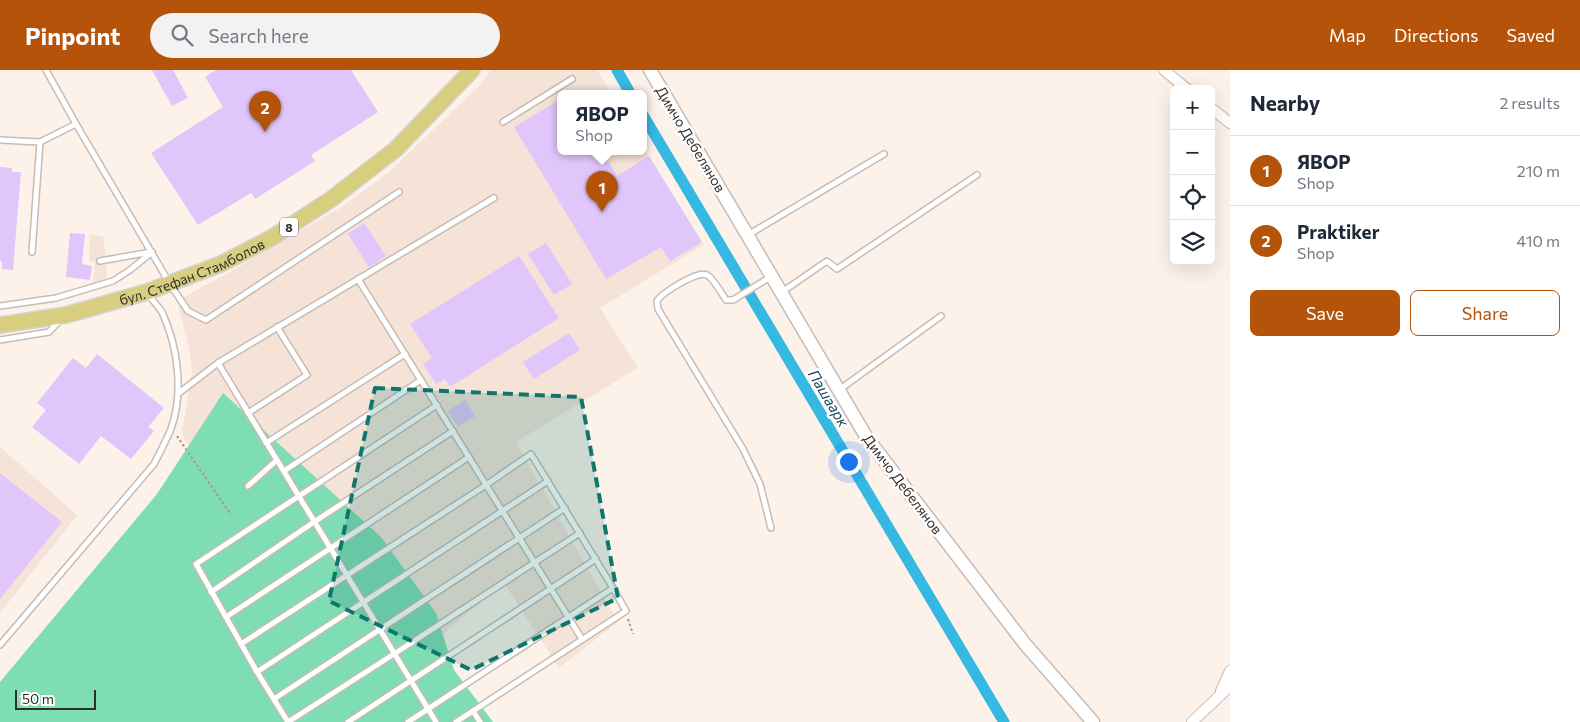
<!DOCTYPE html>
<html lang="en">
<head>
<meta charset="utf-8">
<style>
  :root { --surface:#fff; --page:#f2f2f3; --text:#1f2937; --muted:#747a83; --line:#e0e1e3; --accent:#b45309 }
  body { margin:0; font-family:Commissioner,sans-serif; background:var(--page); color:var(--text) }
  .controls { position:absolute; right:15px; top:15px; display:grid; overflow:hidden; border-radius:8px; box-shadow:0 5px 20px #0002 }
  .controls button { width:45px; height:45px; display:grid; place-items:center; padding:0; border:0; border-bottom:1px solid var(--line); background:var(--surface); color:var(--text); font:25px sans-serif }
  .scale { position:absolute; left:15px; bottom:12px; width:81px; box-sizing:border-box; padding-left:5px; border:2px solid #322e2b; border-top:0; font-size:14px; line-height:18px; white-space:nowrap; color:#322e2b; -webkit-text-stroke:4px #fff; paint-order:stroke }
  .you { position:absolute; left:848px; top:391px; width:18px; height:18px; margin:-12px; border:4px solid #fff; border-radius:50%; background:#1a73e8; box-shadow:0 0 0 8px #1a73e833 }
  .badge { display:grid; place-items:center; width:32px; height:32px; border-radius:50%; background:var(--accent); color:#fff; font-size:16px; font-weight:700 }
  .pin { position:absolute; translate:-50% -41px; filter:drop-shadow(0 1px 2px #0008) }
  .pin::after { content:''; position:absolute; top:26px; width:18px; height:15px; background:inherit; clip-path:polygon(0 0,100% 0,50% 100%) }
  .popup { position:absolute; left:557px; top:20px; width:90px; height:65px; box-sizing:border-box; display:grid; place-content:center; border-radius:8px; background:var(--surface); filter:drop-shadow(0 1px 4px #0005); font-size:16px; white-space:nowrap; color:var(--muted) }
  .popup b { font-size:19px; color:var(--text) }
  .popup::after { content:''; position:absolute; left:50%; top:100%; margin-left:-10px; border:10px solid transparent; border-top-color:var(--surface) }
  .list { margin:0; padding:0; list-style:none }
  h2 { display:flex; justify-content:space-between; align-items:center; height:65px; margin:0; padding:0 20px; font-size:21px }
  h2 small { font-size:16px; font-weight:400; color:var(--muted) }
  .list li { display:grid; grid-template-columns:32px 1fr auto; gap:15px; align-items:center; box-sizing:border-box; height:70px; padding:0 20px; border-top:1px solid var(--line) }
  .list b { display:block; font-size:19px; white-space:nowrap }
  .list p { margin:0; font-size:16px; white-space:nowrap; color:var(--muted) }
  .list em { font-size:16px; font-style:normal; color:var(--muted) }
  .actions { display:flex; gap:10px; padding:15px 20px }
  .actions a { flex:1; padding:11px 0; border:1px solid var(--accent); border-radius:8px; text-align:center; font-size:18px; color:var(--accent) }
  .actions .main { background:var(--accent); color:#fff }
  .icon { flex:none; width:28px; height:28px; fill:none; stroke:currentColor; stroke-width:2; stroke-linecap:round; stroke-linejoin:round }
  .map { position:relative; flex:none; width:1230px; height:652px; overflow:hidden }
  header { display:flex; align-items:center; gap:30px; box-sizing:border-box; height:70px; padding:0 25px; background:var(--accent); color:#fff }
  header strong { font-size:24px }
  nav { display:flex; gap:28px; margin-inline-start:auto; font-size:18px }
  .search { width:350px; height:45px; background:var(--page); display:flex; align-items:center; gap:12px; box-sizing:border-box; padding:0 18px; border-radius:28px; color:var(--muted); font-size:19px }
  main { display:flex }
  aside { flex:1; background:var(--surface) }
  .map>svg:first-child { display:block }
  .built { fill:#f5e3d7 }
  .green { fill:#7fddb4 }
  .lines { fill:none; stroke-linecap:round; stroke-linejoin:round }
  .canal { stroke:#35b9e3; stroke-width:11 }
  .building { fill:#e0c6fa }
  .service-casing { stroke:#c6bcb5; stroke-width:8 }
  .minor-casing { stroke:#c6bcb5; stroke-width:12 }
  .tertiary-casing { stroke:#c6bcb5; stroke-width:15 }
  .primary-casing { stroke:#d6d5d5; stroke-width:18 }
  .path { stroke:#a29a94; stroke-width:2; stroke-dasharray:2.5 2.5; stroke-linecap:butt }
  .service { stroke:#fff; stroke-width:5 }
  .minor { stroke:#fff; stroke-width:10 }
  .tertiary { stroke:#fff; stroke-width:12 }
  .primary { stroke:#d7ce80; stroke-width:15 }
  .marked { fill:#0f766e; fill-opacity:0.2; stroke:#0f766e; stroke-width:4; stroke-dasharray:10 6; stroke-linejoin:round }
  .labels { text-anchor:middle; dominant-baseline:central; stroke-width:5; stroke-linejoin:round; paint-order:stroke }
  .shield { fill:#fff; stroke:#706d6b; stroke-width:1 }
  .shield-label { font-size:12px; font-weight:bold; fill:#322e2b }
  .street-label { font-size:14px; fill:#322e2b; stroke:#fff }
  .water-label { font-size:15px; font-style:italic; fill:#12485a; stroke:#fff }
</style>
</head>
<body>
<header>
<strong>Pinpoint</strong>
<div class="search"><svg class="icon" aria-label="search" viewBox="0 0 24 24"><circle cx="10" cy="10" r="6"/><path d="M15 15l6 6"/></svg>Search here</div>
<nav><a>Map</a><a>Directions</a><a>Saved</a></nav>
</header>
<main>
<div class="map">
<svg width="1230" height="652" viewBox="0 0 1230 652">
  <rect width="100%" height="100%" fill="#fdf2ea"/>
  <g class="built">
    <path d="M491,0h106l14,23h-50v58h82v-5l61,99 -104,63 38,60 -122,74 102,180 -59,46 -55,-85 -74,62 -202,-139 -46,-72 10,-64 -2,-17 -13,-52 56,-31 110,-64 46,-34 90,-86z"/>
    <path d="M90,164l13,3 4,32v12l-14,2 2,-20 -6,-2z"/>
    <path d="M0,377l77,68 -77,98z"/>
  </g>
  <path class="green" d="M223,323l158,144 55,76 18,57 39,52h-493v-40l157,-188z"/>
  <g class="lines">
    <g class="canal">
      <path d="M617,0l13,23"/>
      <path d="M643,45l361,607"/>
    </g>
  </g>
  <g class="building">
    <path d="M152,0h21l15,28 -16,8z"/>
    <path d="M216,0h135l27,42 -67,43 4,6 -60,38 -4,-6 -53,32 -47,-72 72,-46 -18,-30z"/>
    <path d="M561,29v52h41l15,25 32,-20 53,86 -32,19 -9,-14 -55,32 -92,-152z"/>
    <path d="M0,97l12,1v4h9l-8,98 -11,-1v-8h-2z"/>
    <path d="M364,153l22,33 -17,11 -21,-33z"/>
    <path d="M70,163l15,1 -3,30 10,2 -2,14 -24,-3z"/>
    <path d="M546,173l26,41 -18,11 -26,-41z"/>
    <path d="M519,186l40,62 -109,69 -5,-8 -9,5 -13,-20 9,-6 -22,-34z"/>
    <path d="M569,263l11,17 -46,29 -11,-17z"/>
    <path d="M97,284l67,54 -16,19 6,4 -23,28 -30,-23 -22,28 -47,-37 14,-17 -9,-7 36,-45 13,10z"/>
    <path d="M465,330l10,16 -17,11 -10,-16z"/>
    <path d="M0,403l62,49 -62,77z"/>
  </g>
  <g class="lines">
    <defs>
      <g id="service">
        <path d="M46,0l30,54 94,160 18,27 18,9 193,-128"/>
        <path d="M503,52l69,-43"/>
        <path d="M0,70l40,2"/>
        <path d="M748,165l136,-81"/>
        <path d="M32,182l8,-110 36,-18"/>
        <path d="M100,191l51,-9"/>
        <path d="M358,209l224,360"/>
        <path d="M782,222l45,-31 10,8 140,-94"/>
        <path d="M0,236l56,-8 57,-17 17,-11 22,-18"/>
        <path d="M0,270l49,-8 12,-13"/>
        <path d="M218,293l218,359"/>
        <path d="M839,320l102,-74"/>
        <path d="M179,323l39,-30 276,-165"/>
        <path d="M248,343l59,-38 -30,-48"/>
        <path d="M266,373l139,-89"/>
        <path d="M284,401l137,-91"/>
        <path d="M248,416l29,-26"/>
        <path d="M771,458l-11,-44 -17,-35 -85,-140 -1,-8c5,-8 41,-31 50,-26 6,3 15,19 19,25h7l39,-24"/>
        <path d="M211,522l103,-70 139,-91"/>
        <path d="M226,547l243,-160"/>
        <path d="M241,574l245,-159 45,-31 82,134"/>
        <path d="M0,575l154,-181c6,-12 12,-23 17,-35 13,-37 7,-82 -9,-117 -4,-6 -10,-12 -14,-18"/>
        <path d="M257,602l291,-191"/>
        <path d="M274,629l291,-191"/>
        <path d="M473,641l7,11"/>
        <path d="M288,652l-31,-50 -61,-108 241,-159"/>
        <path d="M288,652l106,-68 186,-121"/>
        <path d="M348,652l248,-163"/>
        <path d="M408,652l205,-134 13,23 -170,111"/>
      </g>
      <g id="minor">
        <path d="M1164,0l23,19"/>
        <path d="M1211,38l19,15"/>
        <path d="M1221,621l9,-20"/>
        <path d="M1192,652l38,-36"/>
      </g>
      <path id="tertiary" d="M650,0l217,368 158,206 68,78"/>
      <g id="primary">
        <path id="s1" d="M0,255l66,-10 81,-23 74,-28 52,-27 57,-37 66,-51 76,-79"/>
      </g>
    </defs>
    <use href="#service" class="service-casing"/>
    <use href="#minor" class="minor-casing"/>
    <use href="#tertiary" class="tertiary-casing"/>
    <use href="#primary" class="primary-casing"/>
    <g class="path">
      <path d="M177,366l54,79"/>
      <path d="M628,549l5,15"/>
    </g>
    <use href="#service" class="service"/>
    <use href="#minor" class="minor"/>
    <use href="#tertiary" class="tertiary"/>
    <use href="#primary" class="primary"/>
  </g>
  <path class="marked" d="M375,318l206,9 37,201 -147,72 -142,-69z"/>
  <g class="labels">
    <rect class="shield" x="280" y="147.5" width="18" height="19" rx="4"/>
    <g class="shield-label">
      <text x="289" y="157">8</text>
    </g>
    <g class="street-label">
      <text transform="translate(691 69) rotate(59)">Димчо Дебелянов</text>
      <text stroke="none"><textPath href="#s1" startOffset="200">бул. Стефан Стамболов</textPath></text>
      <text transform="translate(903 414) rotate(53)">Димчо Дебелянов</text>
    </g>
    <g class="water-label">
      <text transform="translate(829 328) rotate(59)">Пашаарк</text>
    </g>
  </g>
</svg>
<div class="controls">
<button>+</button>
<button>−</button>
<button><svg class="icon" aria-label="locate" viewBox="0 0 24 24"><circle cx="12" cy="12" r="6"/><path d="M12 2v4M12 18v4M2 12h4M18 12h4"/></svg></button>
<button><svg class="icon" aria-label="layers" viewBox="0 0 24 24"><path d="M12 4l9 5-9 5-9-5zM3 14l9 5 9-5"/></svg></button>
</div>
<div class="scale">50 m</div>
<div class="you"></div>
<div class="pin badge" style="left:602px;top:142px">1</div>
<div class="popup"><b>ЯВОР</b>Shop</div>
<div class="pin badge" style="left:265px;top:62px">2</div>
</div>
<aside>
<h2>Nearby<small>2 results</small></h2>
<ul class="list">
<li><span class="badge">1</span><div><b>ЯВОР</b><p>Shop</p></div><em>210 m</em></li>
<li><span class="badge">2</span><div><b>Praktiker</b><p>Shop</p></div><em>410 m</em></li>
</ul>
<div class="actions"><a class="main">Save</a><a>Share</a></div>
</aside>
</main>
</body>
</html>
